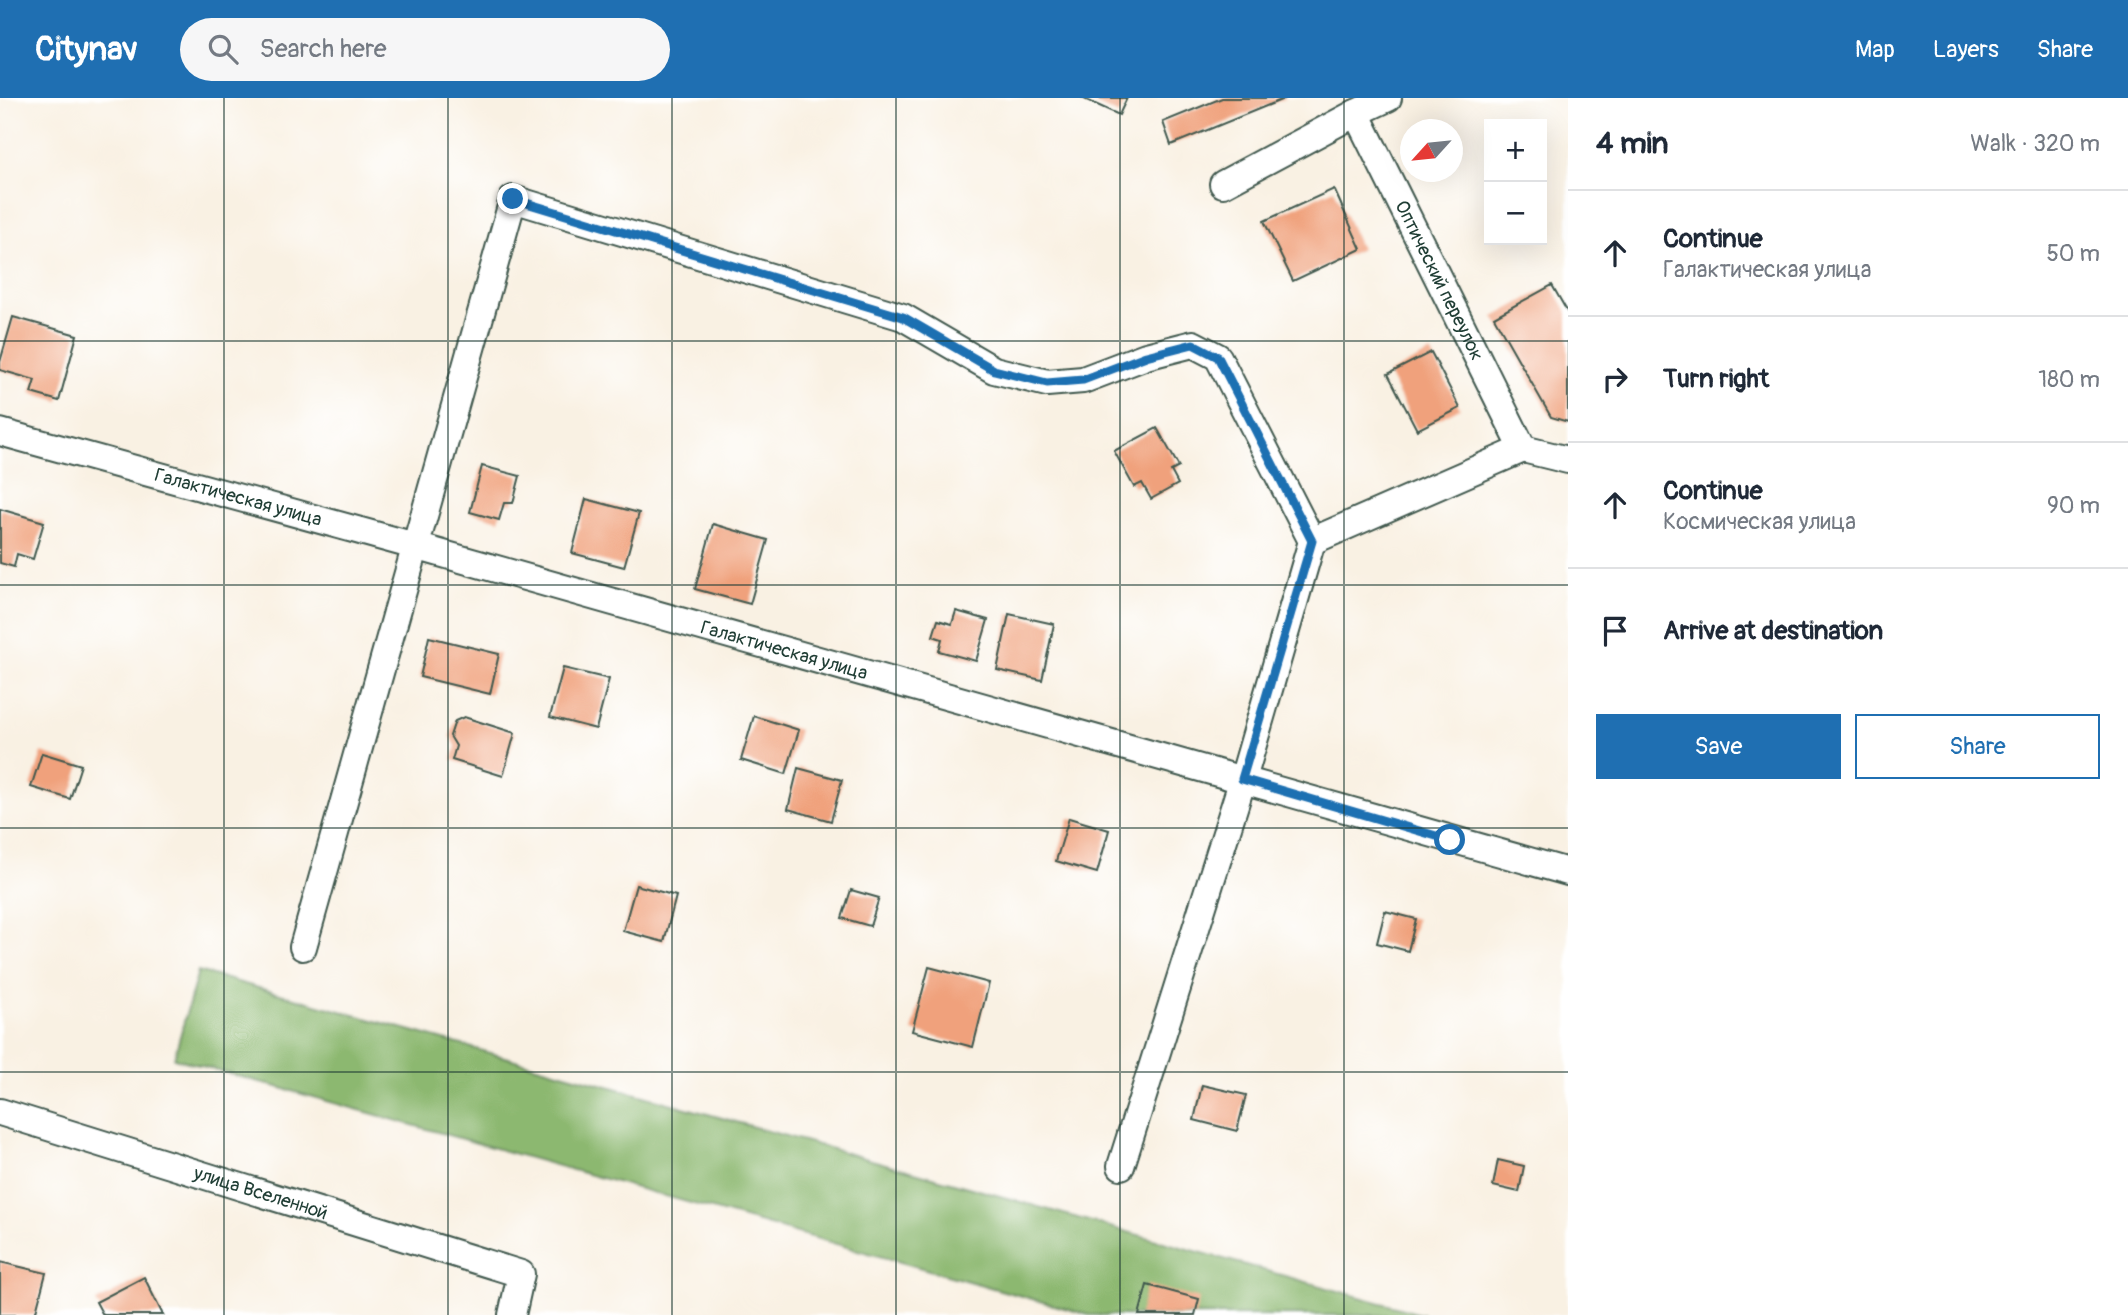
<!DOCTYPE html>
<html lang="en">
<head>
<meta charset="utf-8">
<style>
  :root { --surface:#fff; --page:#f6f6f7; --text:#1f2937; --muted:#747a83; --line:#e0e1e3; --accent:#1f6fb2 }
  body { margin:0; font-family:Pangolin,sans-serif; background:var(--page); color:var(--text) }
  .controls { position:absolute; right:21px; top:21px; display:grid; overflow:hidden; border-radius:0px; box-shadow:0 7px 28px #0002 }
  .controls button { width:63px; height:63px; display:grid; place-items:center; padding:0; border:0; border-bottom:2px solid var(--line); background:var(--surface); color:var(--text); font:35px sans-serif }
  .compass { position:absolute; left:1400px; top:21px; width:63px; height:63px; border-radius:50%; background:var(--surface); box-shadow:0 7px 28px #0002; rotate:243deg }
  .stop { position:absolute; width:21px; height:21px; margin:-16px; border:5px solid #1f6fb2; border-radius:50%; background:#fff }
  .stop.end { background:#1f6fb2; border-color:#fff; box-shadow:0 2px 7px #0008 }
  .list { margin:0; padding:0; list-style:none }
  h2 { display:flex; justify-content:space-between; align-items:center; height:91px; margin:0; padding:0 28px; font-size:30px }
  h2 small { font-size:23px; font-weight:400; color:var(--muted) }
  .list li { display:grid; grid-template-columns:46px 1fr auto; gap:21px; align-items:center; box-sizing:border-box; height:126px; padding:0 28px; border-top:2px solid var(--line) }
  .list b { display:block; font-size:26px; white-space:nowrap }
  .list p { margin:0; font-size:23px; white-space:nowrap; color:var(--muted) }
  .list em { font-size:23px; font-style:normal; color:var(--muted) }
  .actions { display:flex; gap:14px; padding:21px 28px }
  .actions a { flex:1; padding:16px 0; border:2px solid var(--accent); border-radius:0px; text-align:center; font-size:24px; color:var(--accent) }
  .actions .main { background:var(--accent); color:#fff }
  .icon { flex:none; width:38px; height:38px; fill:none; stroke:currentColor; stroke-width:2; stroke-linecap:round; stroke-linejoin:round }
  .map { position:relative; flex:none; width:1568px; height:1217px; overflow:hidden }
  header { display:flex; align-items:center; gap:42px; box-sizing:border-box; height:98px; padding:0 35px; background:var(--accent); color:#fff }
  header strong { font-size:33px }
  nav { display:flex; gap:38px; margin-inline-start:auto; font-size:24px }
  .search { width:490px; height:63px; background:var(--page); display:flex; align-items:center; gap:18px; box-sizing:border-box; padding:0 24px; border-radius:38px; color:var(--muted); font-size:26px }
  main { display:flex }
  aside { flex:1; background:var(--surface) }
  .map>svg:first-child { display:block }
  .forest { fill:#8cb86f; stroke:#567a52; stroke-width:2 }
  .building { fill:#f0a17b }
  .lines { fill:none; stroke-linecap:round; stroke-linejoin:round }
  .minor-casing { stroke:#40584e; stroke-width:30 }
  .minor { stroke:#fff; stroke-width:26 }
  .route { stroke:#1f6fb2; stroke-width:9 }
  .grid { fill:none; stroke:#1f3d34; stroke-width:2; stroke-opacity:0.55 }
  .labels { text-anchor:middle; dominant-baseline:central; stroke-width:5; stroke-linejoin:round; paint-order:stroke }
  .street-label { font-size:19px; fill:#1f3d34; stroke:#fff }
</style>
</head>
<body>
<header>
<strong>Citynav</strong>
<div class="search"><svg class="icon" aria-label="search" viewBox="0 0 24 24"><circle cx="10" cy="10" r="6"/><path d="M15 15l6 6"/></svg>Search here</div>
<nav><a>Map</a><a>Layers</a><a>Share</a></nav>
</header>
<main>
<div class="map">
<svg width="1568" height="1217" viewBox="0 0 1568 1217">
  <rect width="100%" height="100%" fill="#fff"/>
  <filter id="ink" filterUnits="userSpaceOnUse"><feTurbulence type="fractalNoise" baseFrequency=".0143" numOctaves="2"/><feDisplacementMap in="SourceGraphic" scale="14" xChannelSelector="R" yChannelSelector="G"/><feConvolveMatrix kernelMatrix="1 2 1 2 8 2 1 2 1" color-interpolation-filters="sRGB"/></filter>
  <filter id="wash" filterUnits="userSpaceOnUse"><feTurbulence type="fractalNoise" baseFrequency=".00686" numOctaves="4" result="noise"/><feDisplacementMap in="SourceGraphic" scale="28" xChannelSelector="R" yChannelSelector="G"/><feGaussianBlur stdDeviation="1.57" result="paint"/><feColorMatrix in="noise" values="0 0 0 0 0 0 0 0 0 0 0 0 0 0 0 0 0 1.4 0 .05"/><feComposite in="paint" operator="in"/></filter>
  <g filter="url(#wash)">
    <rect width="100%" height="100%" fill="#f9f1e3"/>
    <path class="forest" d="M198,873l1226,344h-335l-915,-257z"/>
    <g id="blocks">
      <g class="building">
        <path d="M1082,0h45l-8,17z"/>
        <path d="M1222,0h64l-115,47 -8,-23z"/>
        <path d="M1334,91l27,60 -68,32 -29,-60z"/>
        <path d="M1552,187l16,28v109l-17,-5 -57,-100z"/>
        <path d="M13,219l64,18 -18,66 -28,-8 4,-13 -35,-10v-8z"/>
        <path d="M1431,254l29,56 -43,22 -29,-56z"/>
        <path d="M1157,330l22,39 -8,4 7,13 -27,15 -9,-16 -8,4 -20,-36z"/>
        <path d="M482,368l38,10 -7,27h-9l-5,17 -29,-8z"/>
        <path d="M586,401l53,14 -15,54 -52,-14z"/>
        <path d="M0,411l44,13 -11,37 -16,-5 -3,13 -14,-4z"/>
        <path d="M713,426l55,16 -18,64 -55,-15z"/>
        <path d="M956,513l32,9 -12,41 -37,-10 3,-12 -9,-3 5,-16 14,4z"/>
        <path d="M1009,516l45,10 -12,56 -45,-10z"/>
        <path d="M429,539l70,17 -9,40 -70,-17z"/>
        <path d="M563,570l46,11 -13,50 -46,-12z"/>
        <path d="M754,618l45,14 -13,44 -45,-14z"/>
        <path d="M464,619l51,16 -12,43 -51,-16 4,-14 -6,-10 5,-15z"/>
        <path d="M42,655l39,12 -11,34 -39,-12z"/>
        <path d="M798,670l44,12 -11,41 -43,-12z"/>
        <path d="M1069,720l40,12 -12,43 -41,-12z"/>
        <path d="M636,787l40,11 -12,46 -41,-11z"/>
        <path d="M851,792l28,8 -9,28 -28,-8z"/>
        <path d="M1385,813l31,8 -8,32 -31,-8z"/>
        <path d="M929,869l60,16 -16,64 -61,-16z"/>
        <path d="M1202,987l44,10 -9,36 -43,-11z"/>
        <path d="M1498,1062l26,6 -5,26 -26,-6z"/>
        <path d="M0,1164l46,11 -11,42h-35z"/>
        <path d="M144,1179l19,38h-60l-7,-13z"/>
        <path d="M1147,1187l52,14 -4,16h-56z"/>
      </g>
    </g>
  </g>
  <g filter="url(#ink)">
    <use href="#blocks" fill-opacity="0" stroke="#40584e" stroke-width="2"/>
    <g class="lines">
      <defs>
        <g id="minor">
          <path id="s1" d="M1356,15l167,336"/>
          <path d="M1223,86l133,-71 32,-15"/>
          <path id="s2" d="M0,334l415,114 1153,326"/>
          <path d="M1523,351l45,11"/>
          <path d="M1312,443l211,-92"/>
          <path d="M303,849l210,-748 390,118 91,53 53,13 36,-3 63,-24 47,-12 25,13 94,184 -69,238 -122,387"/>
          <path id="s3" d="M0,1014l521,162 -9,41"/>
        </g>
      </defs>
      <use href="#minor" class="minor-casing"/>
      <use href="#minor" class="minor"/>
    </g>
  </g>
  <g class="lines" filter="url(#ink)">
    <path class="route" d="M513,101l390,118 91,53 53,13 36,-3 63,-24 47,-12 25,13 94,184 -70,238 208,61"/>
  </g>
  <path class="grid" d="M224,0v1217M448,0v1217M672,0v1217M896,0v1217M1120,0v1217M1344,0v1217M0,243h1568M0,487h1568M0,730h1568M0,974h1568"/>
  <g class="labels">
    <g class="street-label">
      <text stroke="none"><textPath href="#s1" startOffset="187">Оптический переулок</textPath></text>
      <text stroke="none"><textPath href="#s2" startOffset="247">Галактическая улица</textPath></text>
      <text stroke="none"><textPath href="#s2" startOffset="814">Галактическая улица</textPath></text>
      <text stroke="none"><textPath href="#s3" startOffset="273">улица Вселенной</textPath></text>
    </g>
  </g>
</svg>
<div class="controls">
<button>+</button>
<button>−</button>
</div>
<svg class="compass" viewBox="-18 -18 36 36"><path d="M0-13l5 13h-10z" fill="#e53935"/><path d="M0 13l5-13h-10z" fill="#747a83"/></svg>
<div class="stop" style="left:1450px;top:742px"></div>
<div class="stop end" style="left:513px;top:101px"></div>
</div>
<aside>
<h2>4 min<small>Walk · 320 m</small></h2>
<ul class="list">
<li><svg class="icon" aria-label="ahead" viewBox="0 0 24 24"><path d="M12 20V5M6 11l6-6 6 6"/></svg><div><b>Continue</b><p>Галактическая улица</p></div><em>50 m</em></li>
<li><svg class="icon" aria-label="right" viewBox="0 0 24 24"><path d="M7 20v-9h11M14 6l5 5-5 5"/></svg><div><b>Turn right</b></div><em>180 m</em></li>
<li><svg class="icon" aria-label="ahead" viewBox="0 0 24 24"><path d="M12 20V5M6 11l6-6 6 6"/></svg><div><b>Continue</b><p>Космическая улица</p></div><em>90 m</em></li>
<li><svg class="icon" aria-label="arrive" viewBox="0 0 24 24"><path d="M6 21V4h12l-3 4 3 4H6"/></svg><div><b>Arrive at destination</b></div></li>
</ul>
<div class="actions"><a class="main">Save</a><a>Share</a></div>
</aside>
</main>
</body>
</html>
